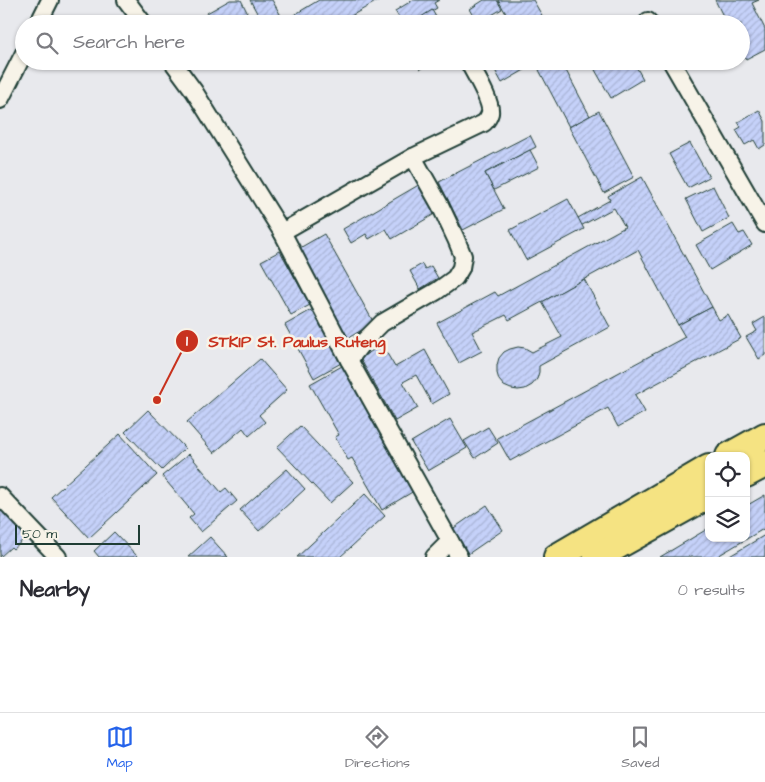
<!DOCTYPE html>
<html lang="en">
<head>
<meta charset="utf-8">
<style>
  :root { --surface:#fff; --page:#f7f7f7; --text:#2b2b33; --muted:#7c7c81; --line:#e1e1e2; --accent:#2563eb }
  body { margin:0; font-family:"Architects Daughter",sans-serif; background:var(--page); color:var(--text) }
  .controls { position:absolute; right:15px; bottom:15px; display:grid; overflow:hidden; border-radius:10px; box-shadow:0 1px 4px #0004 }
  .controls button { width:45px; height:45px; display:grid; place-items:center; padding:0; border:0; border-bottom:1px solid var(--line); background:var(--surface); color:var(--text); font:25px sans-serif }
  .scale { position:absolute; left:15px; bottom:12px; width:125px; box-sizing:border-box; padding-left:5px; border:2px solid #1f3d34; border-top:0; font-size:14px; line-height:18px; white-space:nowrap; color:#1f3d34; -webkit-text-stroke:4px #f7f3e8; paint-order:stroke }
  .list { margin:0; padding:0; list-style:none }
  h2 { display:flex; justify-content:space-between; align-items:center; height:65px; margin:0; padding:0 20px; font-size:21px }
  h2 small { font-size:16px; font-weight:400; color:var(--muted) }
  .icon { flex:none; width:28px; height:28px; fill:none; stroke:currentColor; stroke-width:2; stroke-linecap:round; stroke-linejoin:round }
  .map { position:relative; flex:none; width:765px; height:557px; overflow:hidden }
  .search { position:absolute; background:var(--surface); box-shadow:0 1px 4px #0004; left:15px; right:15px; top:15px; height:55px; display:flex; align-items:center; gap:12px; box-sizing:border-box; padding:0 18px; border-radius:28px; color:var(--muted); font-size:19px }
  .sheet { height:155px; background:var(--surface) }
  nav { display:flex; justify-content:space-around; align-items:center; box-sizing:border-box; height:70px; border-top:1px solid var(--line); background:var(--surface); font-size:14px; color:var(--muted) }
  nav a { display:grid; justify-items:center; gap:2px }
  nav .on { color:var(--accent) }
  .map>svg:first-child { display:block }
  .building { fill:url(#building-hatch); stroke:#1f3d34 }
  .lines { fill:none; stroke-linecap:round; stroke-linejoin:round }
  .minor-casing { stroke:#1f3d34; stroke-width:20 }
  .trunk-casing { stroke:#1f3d34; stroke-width:30 }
  .minor { stroke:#f7f3e8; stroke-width:16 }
  .trunk { stroke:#f5e382; stroke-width:26 }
  .leader { fill:none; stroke:#c8321e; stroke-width:2 }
  .callout-dot { fill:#c8321e; stroke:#f7f3e8; stroke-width:2 }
  .mark-label { font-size:15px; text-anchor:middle; font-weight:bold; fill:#fff }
  .callout-label { font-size:16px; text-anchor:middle; font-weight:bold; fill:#c8321e; stroke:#f7f3e8; stroke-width:5; stroke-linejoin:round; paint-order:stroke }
</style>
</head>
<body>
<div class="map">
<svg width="765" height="557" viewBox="0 0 765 557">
  <defs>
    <pattern id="building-hatch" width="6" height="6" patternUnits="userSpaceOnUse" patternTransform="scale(1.25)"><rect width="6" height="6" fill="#c5d1f9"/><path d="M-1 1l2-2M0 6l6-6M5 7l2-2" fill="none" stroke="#a9b4d6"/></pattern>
  </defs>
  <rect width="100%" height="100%" fill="#e8e9ed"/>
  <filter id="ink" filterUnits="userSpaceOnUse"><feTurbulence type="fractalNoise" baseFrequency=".02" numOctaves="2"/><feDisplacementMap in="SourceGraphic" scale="10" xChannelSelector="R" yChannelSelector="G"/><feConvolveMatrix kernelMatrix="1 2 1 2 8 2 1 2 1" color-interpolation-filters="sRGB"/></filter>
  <g filter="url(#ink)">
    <g class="building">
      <path d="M230,0h11l6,12 -11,7 3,5h-26l-6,-11z"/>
      <path d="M250,0h22l12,21 35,-21h60l-42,24h-74z"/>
      <path d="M413,0h26l-5,3 3,5 -27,16h-7l-8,-13z"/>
      <path d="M484,0h13l5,9 -24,14 -8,-14z"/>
      <path d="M498,0h35l14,24h-35z"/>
      <path d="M715,0h44l-7,3 13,26v20l-19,10 -5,-8v-27h-14z"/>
      <path d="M432,10l8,14h-30z"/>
      <path d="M415,61h18l-13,8z"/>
      <path d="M490,61h41l2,4 -31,18z"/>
      <path d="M554,61h7l29,55 -21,11 -30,-57z"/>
      <path d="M590,61h43l10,18 -32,19z"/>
      <path d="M759,110l6,11v24l-6,4 -5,-9 -9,5 -9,-15 5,-3 -3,-5z"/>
      <path d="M599,111l35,66 -30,16 -35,-66z"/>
      <path d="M530,135l6,12 -51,26 19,36 -41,21 -24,-48z"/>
      <path d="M690,143l19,34 -21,11 -19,-34z"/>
      <path d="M530,150l9,17 -45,23 -9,-17z"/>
      <path d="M642,177l70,130 -34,18 -40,-75 -129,70 -3,-5 -34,17 10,19 -23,12 -22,-40 58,-31 3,4 127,-69 -11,-19 -41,22 -4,-7 41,-23 -2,-4z"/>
      <path d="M422,183l16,29 -46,27 -6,-10 -17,10 -3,-5 -15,9 -8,-14z"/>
      <path d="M713,186l16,32 -26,14 -17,-33z"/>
      <path d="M568,199l16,30 -58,31 -16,-30z"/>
      <path d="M733,224l6,10 5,-2 8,13 -42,25 -14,-25z"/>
      <path d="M324,234l50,89 -26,15 -50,-89z"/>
      <path d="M280,251l30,54 -19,10 -30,-54z"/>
      <path d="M422,264l3,5 6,-3 7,12 -18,11 -10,-18z"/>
      <path d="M584,279l26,48 -71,39v6l-2,7 -5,6 -7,4 -7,1 -7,-1 -7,-3 -5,-6 -2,-7v-8l2,-7 5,-6 6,-3 8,-2 7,1 7,4 30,-15 -20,-35z"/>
      <path d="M712,307l7,13 9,-5 13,23 -106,57 10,17 -27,15 -10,-19 -98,53 -13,-23 188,-101 -7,-12z"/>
      <path d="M313,309l30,53 -29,16 -29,-53z"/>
      <path d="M765,317v38l-6,4 -13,-22 11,-6 -4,-7z"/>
      <path d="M382,345l13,22 30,-17 24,44 -17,10 -16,-29 -13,7 15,26 -23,13 -35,-63z"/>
      <path d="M260,359l27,31 -28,25 6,7 -16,14 -6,-8 -29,25 -27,-31z"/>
      <path d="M342,366l72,125 -32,19 -30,-52 -4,2 -13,-23 4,-2 -29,-51z"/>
      <path d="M148,410l37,38 -23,22 -37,-38z"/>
      <path d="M450,419l17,29 -39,23 -17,-29z"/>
      <path d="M300,426l53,56 -23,21 -53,-56z"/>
      <path d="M488,427l10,16 -23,15 -11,-17z"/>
      <path d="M120,434l37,41 -68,63 -38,-41z"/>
      <path d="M189,454l32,38 5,-4 11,13 -36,31 -12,-14 5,-4 -32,-38z"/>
      <path d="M287,469l18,20 -46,42 -19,-21z"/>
      <path d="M365,494l20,22 -45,41h-43z"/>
      <path d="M765,495v33l-49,29h-56l49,-29v10h37v-32z"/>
      <path d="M5,505l26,28 -18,16 -2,-2 -11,10v-47z"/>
      <path d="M487,505l16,25 -35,24 -17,-24z"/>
      <path d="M114,532l24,25h-39l-5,-6z"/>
      <path d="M765,535v22h-37z"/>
      <path d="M210,537l18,20h-40z"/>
    </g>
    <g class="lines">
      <defs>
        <g id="minor">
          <path d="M126,0l18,24"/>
          <path d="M648,21l2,3"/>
          <path d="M38,24l12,-24"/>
          <path d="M172,61l22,30 88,141 67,128 110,197"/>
          <path d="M671,61l94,163"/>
          <path d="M0,100l24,-47"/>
          <path d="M282,232l131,-75"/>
          <path d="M349,360l14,-18 19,-19 55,-32 18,-13 6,-10 2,-12 -7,-17 -16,-34 -27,-48 71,-34c3,-3 5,-6 6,-10 2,-12 -16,-40 -22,-52"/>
          <path d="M0,496l58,61"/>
          <path d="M434,557l16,-16"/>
        </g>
        <g id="trunk">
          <path d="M729,456l36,-20"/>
          <path d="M746,474l19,-10"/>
          <path d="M557,557l152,-89"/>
          <path d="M597,557l112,-62"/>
        </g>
      </defs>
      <use href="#minor" class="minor-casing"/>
      <use href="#trunk" class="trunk-casing"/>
      <use href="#minor" class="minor"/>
      <use href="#trunk" class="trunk"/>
    </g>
  </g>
  <path class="leader" d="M157 400L187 341"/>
  <g class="callout-dot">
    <circle cx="157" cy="400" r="5"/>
    <circle cx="187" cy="341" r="12"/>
  </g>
  <g class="mark-label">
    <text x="187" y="346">1</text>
  </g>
  <g class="callout-label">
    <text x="297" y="347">STKIP St. Paulus Ruteng</text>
  </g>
</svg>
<div class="controls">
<button><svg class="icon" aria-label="locate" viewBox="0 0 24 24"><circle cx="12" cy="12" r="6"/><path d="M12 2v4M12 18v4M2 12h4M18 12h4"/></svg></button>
<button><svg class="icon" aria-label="layers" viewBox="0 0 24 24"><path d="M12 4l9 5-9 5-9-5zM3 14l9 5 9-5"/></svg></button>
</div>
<div class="scale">50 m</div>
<div class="search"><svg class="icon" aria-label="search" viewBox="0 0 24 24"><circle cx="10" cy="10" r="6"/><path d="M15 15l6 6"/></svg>Search here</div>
</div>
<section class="sheet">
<h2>Nearby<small>0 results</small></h2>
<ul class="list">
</ul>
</section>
<nav>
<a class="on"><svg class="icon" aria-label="map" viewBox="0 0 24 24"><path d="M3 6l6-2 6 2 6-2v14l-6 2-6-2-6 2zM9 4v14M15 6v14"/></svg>Map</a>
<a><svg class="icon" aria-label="directions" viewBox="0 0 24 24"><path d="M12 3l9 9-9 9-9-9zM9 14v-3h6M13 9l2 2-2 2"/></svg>Directions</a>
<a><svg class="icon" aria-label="saved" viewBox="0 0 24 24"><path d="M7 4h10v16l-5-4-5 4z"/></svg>Saved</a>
</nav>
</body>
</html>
